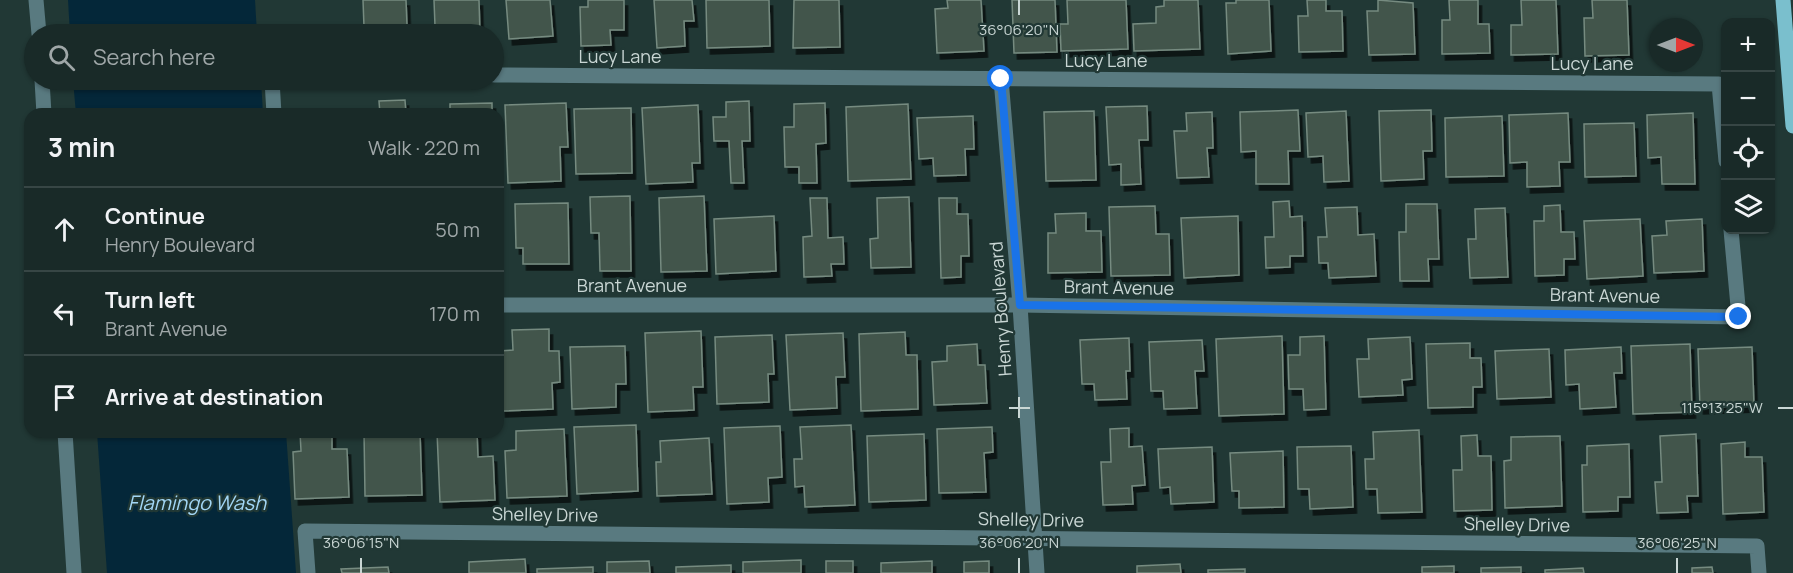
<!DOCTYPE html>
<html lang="en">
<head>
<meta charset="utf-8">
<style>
  :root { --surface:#192a28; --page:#223230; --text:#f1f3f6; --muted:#9fa7a8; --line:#374645 }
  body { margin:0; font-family:Manrope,sans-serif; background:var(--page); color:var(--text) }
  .controls { position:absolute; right:18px; top:18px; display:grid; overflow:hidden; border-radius:12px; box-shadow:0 2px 4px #0004 }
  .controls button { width:54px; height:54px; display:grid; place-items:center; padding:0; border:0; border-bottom:2px solid var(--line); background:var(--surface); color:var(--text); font:30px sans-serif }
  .compass { position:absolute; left:1649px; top:18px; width:54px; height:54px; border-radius:50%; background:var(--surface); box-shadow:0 2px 4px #0004; rotate:90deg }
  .stop { position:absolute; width:18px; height:18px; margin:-14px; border:4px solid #1a73e8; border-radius:50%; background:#fff }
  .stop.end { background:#1a73e8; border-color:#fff; box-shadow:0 2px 6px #0008 }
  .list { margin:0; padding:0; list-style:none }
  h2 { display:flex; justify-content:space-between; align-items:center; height:78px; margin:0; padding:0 24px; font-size:26px }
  h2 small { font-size:20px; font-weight:400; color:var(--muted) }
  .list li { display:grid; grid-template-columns:39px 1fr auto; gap:18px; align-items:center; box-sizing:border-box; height:84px; padding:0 24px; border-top:2px solid var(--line) }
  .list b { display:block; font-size:22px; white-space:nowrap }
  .list p { margin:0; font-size:20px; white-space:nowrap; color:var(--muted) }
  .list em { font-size:20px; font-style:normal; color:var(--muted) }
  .icon { flex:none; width:33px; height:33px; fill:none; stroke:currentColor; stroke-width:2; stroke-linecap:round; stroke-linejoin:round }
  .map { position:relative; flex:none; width:1793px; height:573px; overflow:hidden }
  .search { position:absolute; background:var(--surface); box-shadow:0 2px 4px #0004; left:24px; top:24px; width:480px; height:66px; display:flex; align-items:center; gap:15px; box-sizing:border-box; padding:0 21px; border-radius:33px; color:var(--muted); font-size:22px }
  .panel { position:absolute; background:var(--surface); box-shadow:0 2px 4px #0004; left:24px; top:108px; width:480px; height:330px; border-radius:18px }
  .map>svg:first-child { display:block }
  .water { fill:#042739 }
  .building { fill:#42554b; stroke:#768b80; stroke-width:1.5; filter:url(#shadow) }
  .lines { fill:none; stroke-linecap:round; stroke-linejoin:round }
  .minor { stroke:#597a80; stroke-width:15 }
  .major { stroke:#7abfcd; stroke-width:15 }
  .route { stroke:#1a73e8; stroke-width:8 }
  .ticks { fill:none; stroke:#c9d6d4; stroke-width:2 }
  .labels { text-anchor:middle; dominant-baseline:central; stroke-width:4.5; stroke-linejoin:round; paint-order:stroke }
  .street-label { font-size:18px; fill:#c9d6d4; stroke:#213835 }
  .water-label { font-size:20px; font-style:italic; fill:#a2d6f5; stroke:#213835 }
  .ticks-label { font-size:15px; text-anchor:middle; fill:#c9d6d4; stroke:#213835; stroke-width:4.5; stroke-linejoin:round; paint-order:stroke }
</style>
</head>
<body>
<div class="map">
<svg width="1793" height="573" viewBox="0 0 1793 573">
  <defs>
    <filter id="shadow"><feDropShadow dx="3.5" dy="6" stdDeviation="0" flood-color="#0009"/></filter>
  </defs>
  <rect width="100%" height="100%" fill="#213835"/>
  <g class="water">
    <path d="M68,0h187l2,34h-187z"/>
    <path d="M73,80h188l2,34h-187z"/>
    <path d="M97,432h189l10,141h-189z"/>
  </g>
  <g class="building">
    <path d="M363,0h43l1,25h-14l1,9h-23l4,-2 -1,-6 -10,1z"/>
    <path d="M434,0h45l1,34h-32v-9l-13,1z"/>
    <path d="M506,0h44l3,36 -44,3z"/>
    <path d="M588,0h36v30h-14l1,15 -30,1 -1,-39h8z"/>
    <path d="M654,0h38l2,21h-10l1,25 -28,2z"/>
    <path d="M706,0h63l1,46 -63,2z"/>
    <path d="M794,0h45l1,47 -47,1z"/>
    <path d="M947,0h34l3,51 -47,2 -2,-44 13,-1z"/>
    <path d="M1012,0h43l2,52 -43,1z"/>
    <path d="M1067,0h59l2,49 -67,2 -1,-27h8z"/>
    <path d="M1164,0h34l2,49 -66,2 -1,-27 23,-1v-16l8,-1z"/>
    <path d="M1236,0h33l2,51 -43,3 -2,-51h10z"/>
    <path d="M1307,0h19v11h16l1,40 -44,1 -1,-36h10z"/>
    <path d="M1378,0l35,3 2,51 -46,1 -2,-44h11z"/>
    <path d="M1449,0h29v24h11l1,29 -48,1v-34h8z"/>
    <path d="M1521,0h35l2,54 -47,1v-30h11z"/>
    <path d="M1592,0h35l2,55 -44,1 -1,-38h9z"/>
    <path d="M405,100l1,14h-26l-1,-13z"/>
    <path d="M749,101l1,40h-8l2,42h-13l-2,-42h-15l-1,-24h13v-15z"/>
    <path d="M492,103v11h-55l13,-2v-8z"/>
    <path d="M566,103l2,44h-8l1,34 -53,2 -3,-78z"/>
    <path d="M825,103l1,40 -10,1 1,39h-18v-16h-14l-1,-40h10v-23z"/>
    <path d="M908,104l3,75 -63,2 -2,-74z"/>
    <path d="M698,105l2,58h-8l1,19 -47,2 -4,-76z"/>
    <path d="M1147,106l1,34h-9l2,44 -20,1v-21l-12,1 -3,-58z"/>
    <path d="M631,108l1,65 -56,1 -2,-65z"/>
    <path d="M1298,110l2,41h-12l1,33h-33v-33l-15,1 -1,-40z"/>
    <path d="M1431,110l1,41h-9l1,28 -43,2 -2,-70z"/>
    <path d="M1094,111l2,69 -50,1 -2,-69z"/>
    <path d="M1346,111l3,70 -25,1 -1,-26 -15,1 -2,-44z"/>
    <path d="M1212,112l1,36h-6l2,29 -32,1 -3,-47h13l-1,-18z"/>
    <path d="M1568,113l2,49h-11l1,24 -33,1v-25l-17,1 -1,-48z"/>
    <path d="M1693,113l2,71h-33l-1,-27 -13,1 -1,-43z"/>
    <path d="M973,116l1,33h-9l1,26 -32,1 -1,-18 -14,1 -2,-41z"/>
    <path d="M1502,116l2,60 -58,1 -1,-59z"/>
    <path d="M1634,123l2,53 -51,1 -1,-53z"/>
    <path d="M630,196l1,75h-31l-1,-38h-8l-1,-36z"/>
    <path d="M704,196l3,75 -46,1 -2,-74z"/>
    <path d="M909,197l2,70 -40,1 -1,-29 8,-1 -1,-40z"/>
    <path d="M810,198h17l1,40 15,-1 1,27h-13l1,12 -28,1 -1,-40 9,-1z"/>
    <path d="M939,198h18v16h11l1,42h-8v21l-20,1z"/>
    <path d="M1289,201l1,16 12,-1 1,40h-13v11l-24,1 -1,-31h9l-1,-35z"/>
    <path d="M568,203l1,61h-46v-16h-7l-1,-44z"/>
    <path d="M1406,204h31l2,55h-11l1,22h-29l-1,-49h7z"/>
    <path d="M1560,205l1,27h13l1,27h-11v16l-29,1 -1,-55h10v-15z"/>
    <path d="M1155,206l1,28h13l1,41 -59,1 -2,-69z"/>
    <path d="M1357,207l1,28 16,-1 2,42 -47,2 -1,-15h-9l-1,-26h9l-2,-29z"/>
    <path d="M1505,208l3,69 -38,1 -2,-39h8l-1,-30z"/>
    <path d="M1086,213v18h15l1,41 -54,1v-40h8l-1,-19z"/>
    <path d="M774,216l2,55 -60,3 -2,-55z"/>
    <path d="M1238,216l1,59 -55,3 -3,-60z"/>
    <path d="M1640,219l3,57 -56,3 -3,-58z"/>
    <path d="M1702,219l2,52 -50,2 -2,-37 15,-1 -1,-14z"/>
    <path d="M549,329v22h10l1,31 -8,1 1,26 -51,2 -3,-60 14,-1 -1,-20z"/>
    <path d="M701,331l2,56h-10l1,23 -46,2 -3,-79z"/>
    <path d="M905,332l1,23h11l1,54 -57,2 -2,-77z"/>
    <path d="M843,333l2,44h-9l1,31 -47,2 -4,-75z"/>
    <path d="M772,335l2,39h-6l1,28 -52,2 -2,-67z"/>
    <path d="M1282,336l2,78 -65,2 -3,-77z"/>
    <path d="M1324,336l2,73 -22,1 -1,-21h-14l-1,-34h12v-18z"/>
    <path d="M1410,337l2,42 -10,1 1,15 -44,2 -2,-38h12l-1,-20z"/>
    <path d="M1129,338l1,33h-4l1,28 -32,1 -1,-16h-12l-2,-44z"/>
    <path d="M1202,340l2,31h-9l2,37 -33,1 -1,-18h-12l-2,-49z"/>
    <path d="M1470,343v15h11l1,29h-9v20l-45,1 -2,-64z"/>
    <path d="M977,344l1,21h7l2,38 -53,2 -2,-43 15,-1v-15z"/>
    <path d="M1690,344l2,68 -59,2 -2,-68z"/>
    <path d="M625,346l1,38h-10v23l-44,2 -2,-62z"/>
    <path d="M1621,347l1,26h-8l2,34 -36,2 -1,-25 -13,1 -1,-35z"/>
    <path d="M1752,347l2,59 -54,2 -2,-59z"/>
    <path d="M1549,349l2,48 -54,2 -2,-48z"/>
    <path d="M636,425l2,66 -61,3 -3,-67z"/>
    <path d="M851,425l4,80 -50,2 -1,-21 -9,1 -1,-28h8l-2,-32z"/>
    <path d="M780,426l2,51 -14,1 1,24 -42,2 -3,-76z"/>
    <path d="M992,427l1,25 -9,1 2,39 -47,1 -2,-64z"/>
    <path d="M1129,428v19l13,-1 3,39 -13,1 1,18 -30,1 -2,-43h10l-1,-33z"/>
    <path d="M564,429l3,67 -60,2 -2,-47 11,-1v-19z"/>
    <path d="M1419,430l3,82 -44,1 -1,-24h-11l-1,-30h9l-1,-27z"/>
    <path d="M300,432h32v17h15l2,48 -54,2 -2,-47 8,-1z"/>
    <path d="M364,432h56l2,63 -57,1z"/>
    <path d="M437,432h40l1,25 15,-1 2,44 -55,2z"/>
    <path d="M924,434l2,66 -57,2 -2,-66z"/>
    <path d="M1696,434l2,62h-11l1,16 -31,1 -2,-31h7l-2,-46z"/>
    <path d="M1477,435l1,21h13l1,54 -38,1 -1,-41h9l-1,-34z"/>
    <path d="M1560,436l2,70 -57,2 -1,-47 7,-1v-23z"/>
    <path d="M709,438l3,56 -55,2 -1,-34h5l-1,-21z"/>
    <path d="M1745,442v15h17l2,55 -41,2 -2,-70z"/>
    <path d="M1629,444l1,53h-12v14l-35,1 -1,-47h5v-19z"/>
    <path d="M1351,446l2,61 -43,2 -1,-20h-11l-1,-42z"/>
    <path d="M1212,447l2,55 -43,2 -1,-17 -10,1 -2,-39z"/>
    <path d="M1283,451l1,56 -45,1v-17h-7l-2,-38z"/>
    <path d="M525,559l1,14h-57v-11z"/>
    <path d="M801,560v13h-58v-11z"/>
    <path d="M649,561l1,12h-43v-11z"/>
    <rect x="826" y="561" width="27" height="12"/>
    <path d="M932,561v12h-51v-10z"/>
    <path d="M989,561v12h-25v-11z"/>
    <path d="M1180,564l1,9h-44v-7z"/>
    <path d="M731,565v8h-55v-6z"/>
    <path d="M1454,566v7h-32v-6z"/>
    <path d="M388,567l1,6h-47l-1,-4z"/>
    <path d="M593,567v6h-56v-4z"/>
    <path d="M1521,567v6h-40v-5z"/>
    <path d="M1712,567l1,6h-21v-5z"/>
    <path d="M1583,568l1,5h-39v-3z"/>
    <path d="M1245,569v4h-37v-3z"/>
  </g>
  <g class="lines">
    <g class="minor">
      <path d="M36,0l3,34"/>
      <path d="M494,75l1225,9 7,77"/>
      <path d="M1001,79l19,226 17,268"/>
      <path d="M42,80l2,34"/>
      <path d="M272,80l2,34"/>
      <path d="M498,305h522l719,12 -8,-87"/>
      <path d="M65,432l9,141"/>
      <path d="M308,573l-3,-42 1452,15 2,27"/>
    </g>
    <path class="major" d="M1783,0l10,126"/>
  </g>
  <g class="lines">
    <path class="route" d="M1001,79l19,226 719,12"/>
  </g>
  <path class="ticks" d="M1019,0v15M1019,397v21M1009,408h21M1778,408h15M361,558v15M1019,558v15M1677,558v15"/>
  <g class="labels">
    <g class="street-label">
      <text x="620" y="56">Lucy Lane</text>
      <text x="1106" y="60">Lucy Lane</text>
      <text x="1592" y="63">Lucy Lane</text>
      <text x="632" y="285">Brant Avenue</text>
      <text transform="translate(1119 287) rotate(1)">Brant Avenue</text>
      <text transform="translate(1605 295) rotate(1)">Brant Avenue</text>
      <text transform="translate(1000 309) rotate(-94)">Henry Boulevard</text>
      <text transform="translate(545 514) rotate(1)">Shelley Drive</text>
      <text transform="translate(1031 519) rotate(1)">Shelley Drive</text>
      <text transform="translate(1517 524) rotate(1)">Shelley Drive</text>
    </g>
    <g class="water-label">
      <text x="197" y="502">Flamingo Wash</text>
    </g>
  </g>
  <g class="ticks-label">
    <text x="1019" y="35">36°06'20"N</text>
    <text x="1722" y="413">115°13'25"W</text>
    <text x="361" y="548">36°06'15"N</text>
    <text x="1019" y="548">36°06'20"N</text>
    <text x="1677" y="548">36°06'25"N</text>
  </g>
</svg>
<div class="controls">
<button>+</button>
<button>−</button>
<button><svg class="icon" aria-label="locate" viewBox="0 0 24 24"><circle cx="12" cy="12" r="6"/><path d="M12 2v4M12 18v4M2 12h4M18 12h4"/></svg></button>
<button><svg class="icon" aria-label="layers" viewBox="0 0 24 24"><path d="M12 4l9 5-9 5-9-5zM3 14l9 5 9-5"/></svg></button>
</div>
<svg class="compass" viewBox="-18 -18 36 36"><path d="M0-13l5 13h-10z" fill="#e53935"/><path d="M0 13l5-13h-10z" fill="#9fa7a8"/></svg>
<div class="stop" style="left:1001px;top:79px"></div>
<div class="stop end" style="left:1739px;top:317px"></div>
<div class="search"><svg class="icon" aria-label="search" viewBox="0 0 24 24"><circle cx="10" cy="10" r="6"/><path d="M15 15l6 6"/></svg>Search here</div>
<section class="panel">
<h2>3 min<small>Walk · 220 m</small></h2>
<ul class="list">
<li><svg class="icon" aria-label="ahead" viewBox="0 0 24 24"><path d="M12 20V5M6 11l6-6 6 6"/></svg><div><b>Continue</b><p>Henry Boulevard</p></div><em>50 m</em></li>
<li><svg class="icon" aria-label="left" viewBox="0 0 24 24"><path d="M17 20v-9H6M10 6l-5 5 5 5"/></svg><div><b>Turn left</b><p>Brant Avenue</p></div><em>170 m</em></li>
<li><svg class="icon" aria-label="arrive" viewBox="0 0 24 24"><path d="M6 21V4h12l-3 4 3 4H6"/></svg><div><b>Arrive at destination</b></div></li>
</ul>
</section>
</div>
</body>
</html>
